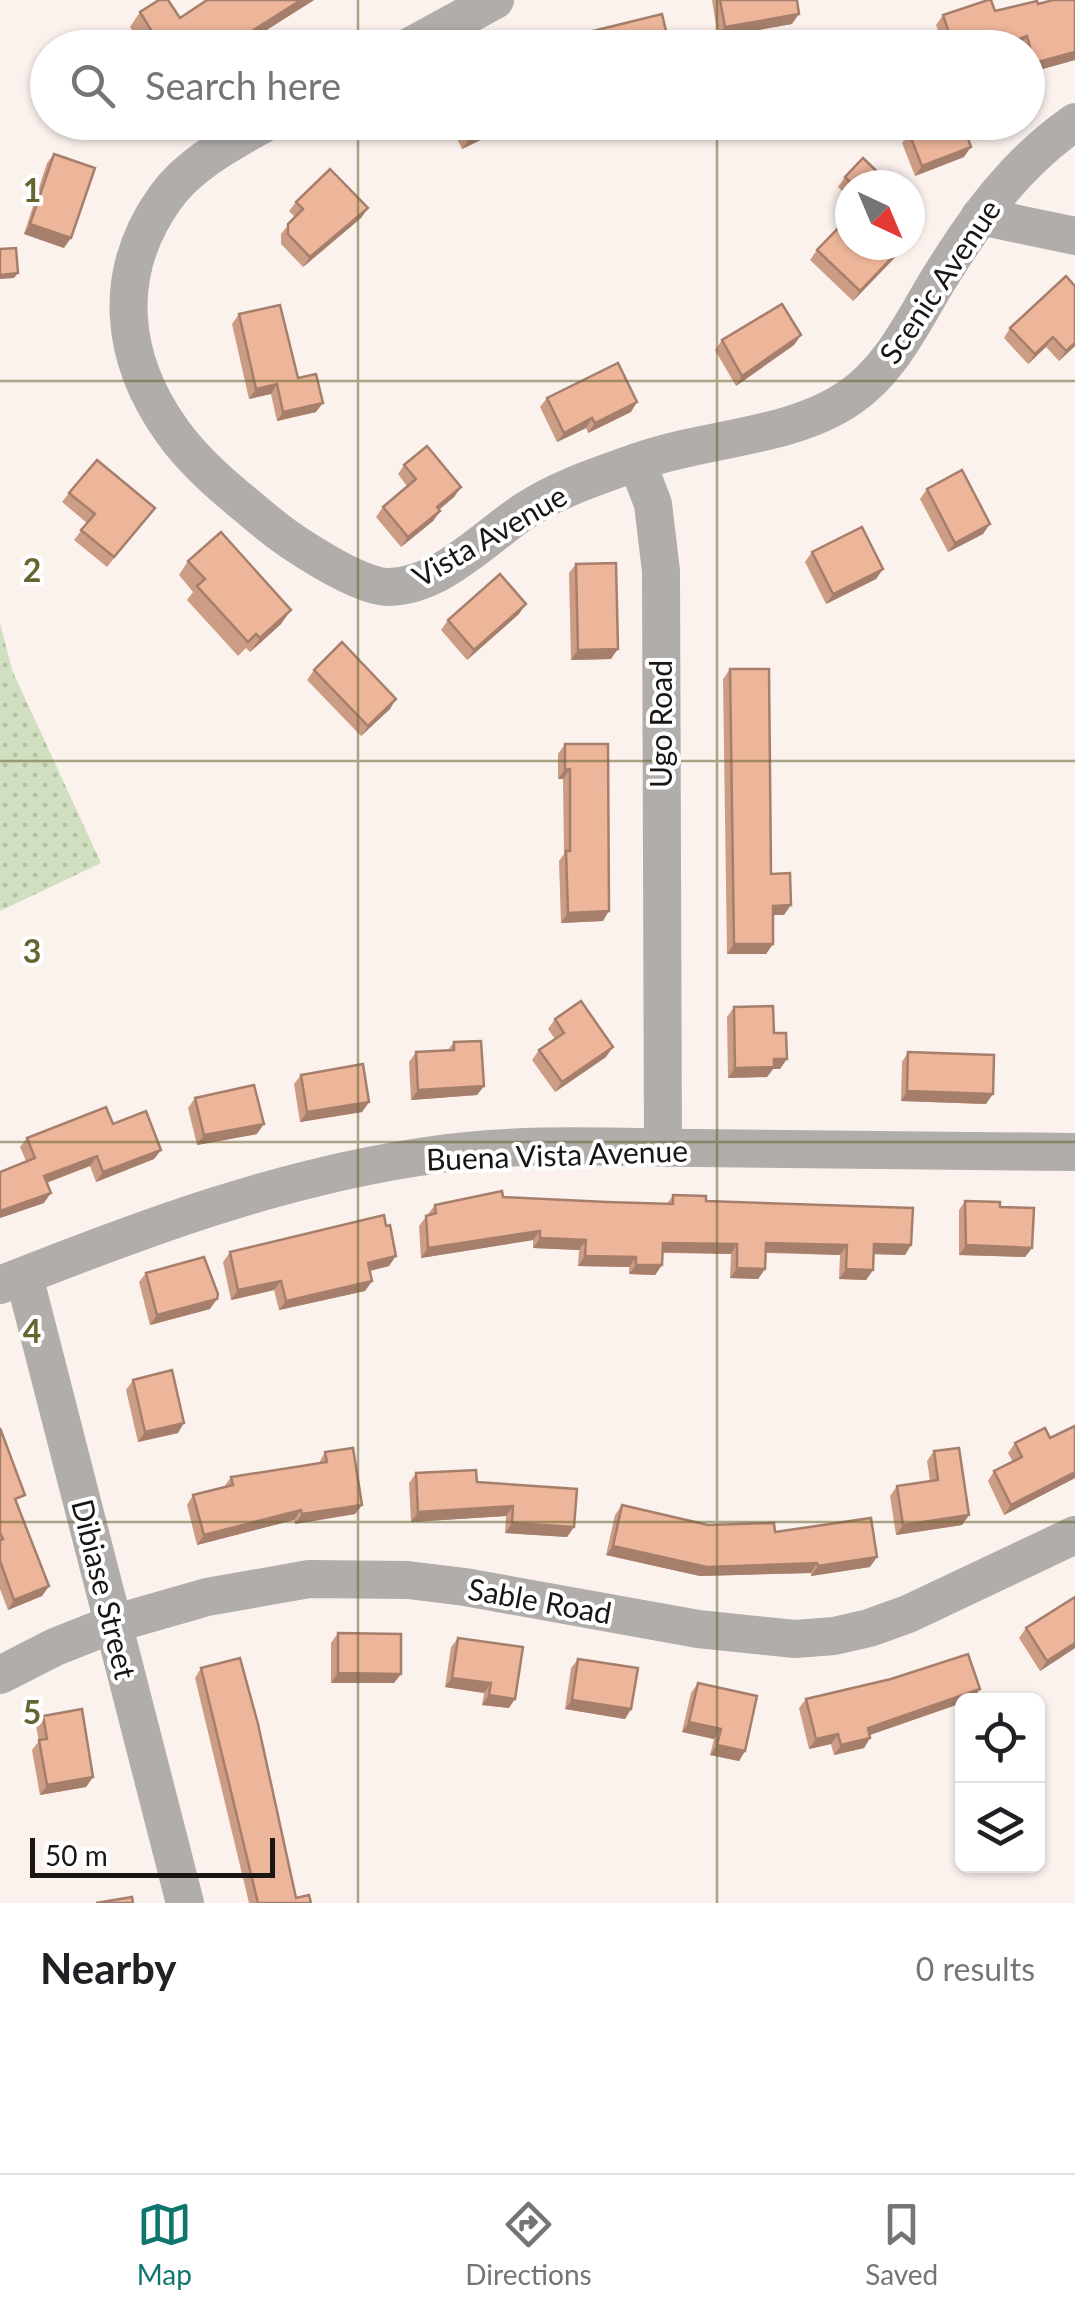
<!DOCTYPE html>
<html lang="en">
<head>
<meta charset="utf-8">
<style>
  :root { --surface:#fff; --page:#f6f6f6; --text:#202124; --muted:#757577; --line:#e0e0e0; --accent:#0f766e }
  body { margin:0; font-family:Lato,sans-serif; background:var(--page); color:var(--text) }
  .controls { position:absolute; right:30px; bottom:30px; display:grid; overflow:hidden; border-radius:15px; box-shadow:0 2px 8px #0004 }
  .controls button { width:90px; height:90px; display:grid; place-items:center; padding:0; border:0; border-bottom:2px solid var(--line); background:var(--surface); color:var(--text); font:50px sans-serif }
  .compass { position:absolute; left:835px; top:170px; width:90px; height:90px; border-radius:50%; background:var(--surface); box-shadow:0 2px 8px #0004; rotate:136deg }
  .scale { position:absolute; left:30px; bottom:25px; width:245px; box-sizing:border-box; padding-left:10px; border:5px solid #191615; border-top:0; font-size:28px; line-height:35px; white-space:nowrap; color:#191615; -webkit-text-stroke:8px #fff; paint-order:stroke }
  .list { margin:0; padding:0; list-style:none }
  h2 { display:flex; justify-content:space-between; align-items:center; height:130px; margin:0; padding:0 40px; font-size:42px }
  h2 small { font-size:32px; font-weight:400; color:var(--muted) }
  .icon { flex:none; width:55px; height:55px; fill:none; stroke:currentColor; stroke-width:2; stroke-linecap:round; stroke-linejoin:round }
  .map { position:relative; flex:none; width:1075px; height:1903px; overflow:hidden }
  .search { position:absolute; background:var(--surface); box-shadow:0 2px 8px #0004; left:30px; right:30px; top:30px; height:110px; display:flex; align-items:center; gap:25px; box-sizing:border-box; padding:0 35px; border-radius:55px; color:var(--muted); font-size:38px }
  .sheet { height:270px; background:var(--surface) }
  nav { display:flex; justify-content:space-around; align-items:center; box-sizing:border-box; height:140px; border-top:2px solid var(--line); background:var(--surface); font-size:28px; color:var(--muted) }
  nav a { display:grid; justify-items:center; gap:5px }
  nav .on { color:var(--accent) }
  .map>svg:first-child { display:block }
  .park { fill:url(#park-dots) }
  .lines { fill:none; stroke-linecap:round; stroke-linejoin:round }
  .minor { stroke:#b0adaa; stroke-width:38 }
  .wall { fill:#cc9c84 }
  .shaded-wall { fill:#a67f6c }
  .building { fill:#edb59a; stroke:#a67f6c; stroke-width:2.5 }
  .grid { fill:none; stroke:#666532; stroke-width:2.5; stroke-opacity:0.55 }
  .labels { text-anchor:middle; dominant-baseline:central; stroke-width:8; stroke-linejoin:round; paint-order:stroke }
  .street-label { font-size:30px; fill:#191615; stroke:#fff }
  .grid-label { font-size:32px; text-anchor:middle; font-weight:bold; fill:#666532; stroke:#fff; stroke-width:8; stroke-linejoin:round; paint-order:stroke }
</style>
</head>
<body>
<div class="map">
<svg width="1075" height="1903" viewBox="0 0 1075 1903">
  <defs>
    <pattern id="park-dots" width="8" height="8" patternUnits="userSpaceOnUse" patternTransform="scale(2.5)"><rect width="8" height="8" fill="#d0dfbf"/><path d="M2 2h.1M6 6h.1" fill="none" stroke="#b2bfa3" stroke-width="1.8" stroke-linecap="round"/></pattern>
  </defs>
  <rect width="100%" height="100%" fill="#fbf2ee"/>
  <path class="park" d="M0,623l12,47 89,193 -101,48z"/>
  <g class="lines">
    <g class="minor">
      <path d="M407,48l88,-48"/>
      <path d="M267,122c-36,20 -78,42 -102,76 -54,76 -45,160 7,233 24,34 59,62 92,89 23,20 95,68 125,67 52,-1 96,-50 137,-77 34,-22 72,-34 111,-48"/>
      <path d="M980,216l95,20"/>
      <path d="M663,1148l-2,-577 -8,-67 -16,-42c65,-24 154,-24 212,-64 43,-29 65,-79 91,-121 38,-61 76,-114 135,-155"/>
      <path d="M24,1276l161,627"/>
      <path d="M0,1285c141,-56 282,-109 433,-130 86,-13 177,-8 264,-7 126,1 252,2 378,4"/>
      <path d="M0,1675l55,-28 58,-23 94,-27 102,-18 99,1 57,7 233,42 97,10 39,-3 35,-8 39,-14 167,-79"/>
    </g>
  </g>
  <g class="wall">
    <path d="M314,0l-76,48h-114l14,-9 -8,-12 10,-15 40,6z"/>
    <path d="M712,0h85l-5,24 -74,13z"/>
    <path d="M1075,0v60l-47,13v-25h-8v-2l-4,2h-72l-8,-23 7,-10 52,-4z"/>
    <path d="M593,31l77,17h-82l-2,-7z"/>
    <path d="M449,122h69l-56,27z"/>
    <path d="M909,133l55,24 -49,19 -13,-33z"/>
    <path d="M54,154l10,94 -40,-14 23,-71z"/>
    <path d="M845,177l46,8h-41v13l-12,-11z"/>
    <path d="M296,202l72,6 -7,10 -58,49 -22,-23v-10l14,-17 -6,-6z"/>
    <path d="M850,245h57l-54,56 -43,-41 7,-10z"/>
    <path d="M1066,276l9,70 -16,15 -13,-14 -18,17 -24,-26 6,-10z"/>
    <path d="M239,314l59,64 18,34 -39,9 -6,-27 -22,5 -17,-75z"/>
    <path d="M801,335l-7,10 -58,41 -21,-36 7,-10z"/>
    <path d="M547,398l84,14 -43,21 -2,-5 -29,14 -17,-35z"/>
    <path d="M404,465l57,22 -7,10 -15,13 1,1 -7,10 -32,26 -25,-30 7,-10 24,-21 -9,-12z"/>
    <path d="M927,489l56,45 -35,18 -28,-53z"/>
    <path d="M69,493l86,15 -48,59 -33,-27 13,-17 -25,-21z"/>
    <path d="M812,552l71,17 -7,10 -50,25 -21,-42z"/>
    <path d="M188,561l93,63 -31,28 -4,-4 -8,8 -51,-56 6,-8 -14,-17z"/>
    <path d="M576,564l35,95 -40,1 -2,-87z"/>
    <path d="M519,614l-52,46 -26,-30 7,-10z"/>
    <path d="M730,669l41,205 13,41h-11v29l-7,10h-39l-4,-275z"/>
    <path d="M314,670l76,39 -29,27 -54,-56z"/>
    <path d="M565,744l38,177 -42,2 -2,-62 5,-7 -1,-75h-5v-25z"/>
    <path d="M734,1007l40,26 6,36h-7l-6,8 -39,1 -1,-61z"/>
    <path d="M555,1019l51,38 -51,35 -23,-32 7,-10 16,-11 -7,-10z"/>
    <path d="M454,1042l30,44 -7,9 -66,5 -2,-38 7,-10 32,-2z"/>
    <path d="M908,1052l78,52 -85,-3 1,-39z"/>
    <path d="M301,1075l68,27 -7,10 -62,10 -6,-38z"/>
    <path d="M195,1098l62,36 -60,11 -9,-37z"/>
    <path d="M113,1124l48,26 -7,9 -58,23 -6,-16 -43,17 -3,20 -44,15v-46l26,-11 -6,-14 7,-9z"/>
    <path d="M673,1195l238,50 -6,10 -31,-1 -1,16 -7,10 -27,-1 1,-24 -75,-2v16l-7,10 -28,-1 1,-24 -69,-1v12l-7,10 -26,-1v-7l-51,-1 1,-16 -46,-2v-8l-112,18 -2,-32 16,-21 68,-8 164,7z"/>
    <path d="M965,1201l67,47 -7,9 -66,-2v-45z"/>
    <path d="M230,1252l159,14 -19,5 2,10 -7,10 -86,19 -5,-20 -43,10 -8,-38z"/>
    <path d="M146,1273l64,36 -60,16 -11,-43z"/>
    <path d="M133,1380l45,53 -40,9 -12,-52z"/>
    <path d="M1075,1425v53l-71,37 -16,-34 6,-10 19,-9 -5,-9 7,-10 35,-5z"/>
    <path d="M0,1428l18,77 31,81 -7,10 -34,14 -8,-21z"/>
    <path d="M934,1451l35,64 -7,10 -66,10 -6,-39 7,-10 33,-5 -3,-20z"/>
    <path d="M325,1452l37,53 -7,9 -60,10 -1,-4 -97,25 -10,-40 6,-10 31,-8 7,-10 88,-14z"/>
    <path d="M416,1473l61,9 97,45 -7,10 -62,-4 1,-17 -95,6 -2,-39z"/>
    <path d="M622,1505l86,20 67,7 95,35 -59,9v-3l-111,3 -94,-21 9,-40z"/>
    <path d="M1075,1597v51l-35,23 -21,-33 7,-10z"/>
    <path d="M338,1633l63,41 -7,9h-63v-40z"/>
    <path d="M458,1638l51,70 -27,-3 2,-12 -39,-6 6,-40z"/>
    <path d="M578,1659l53,50 -6,10 -60,-10 6,-41z"/>
    <path d="M201,1668l95,230 15,5h-62l-54,-225z"/>
    <path d="M698,1683l47,68 -6,10 -29,-6 4,-16 -32,-7 9,-39z"/>
    <path d="M806,1699h167l-103,36v3l-6,10 -30,7 -3,-11 -22,5 -10,-41z"/>
    <path d="M43,1716l50,61 -7,10 -46,8 -8,-45 7,-9 -3,-15z"/>
  </g>
  <g class="shaded-wall">
    <path d="M301,0h13l-76,48h-13z"/>
    <path d="M799,14l-7,10 -74,13 7,-10z"/>
    <path d="M1027,36l-7,10 -25,2z"/>
    <path d="M1075,52v8l-47,13 6,-10z"/>
    <path d="M505,122h13l-56,27 7,-9z"/>
    <path d="M971,147l-7,10 -49,19 7,-10z"/>
    <path d="M368,208l-7,10 -58,49 7,-10z"/>
    <path d="M30,224l41,14 -7,10 -40,-14z"/>
    <path d="M904,245h3l-54,56 7,-10z"/>
    <path d="M18,273l-4,5 -14,1v-4z"/>
    <path d="M801,335l-7,10 -58,41 6,-10z"/>
    <path d="M1053,337l-7,10 -18,17 7,-10z"/>
    <path d="M1075,343v3l-16,15 7,-10z"/>
    <path d="M277,384l-6,10 -22,5 7,-10z"/>
    <path d="M637,402l-6,10 -43,21 7,-10z"/>
    <path d="M323,403l-7,9 -39,9 6,-9z"/>
    <path d="M592,418l-6,10 -29,14 7,-9z"/>
    <path d="M461,487l-7,10 -24,20 7,-10z"/>
    <path d="M440,511l-7,10 -32,26 7,-10z"/>
    <path d="M990,524l-7,10 -35,18 7,-9z"/>
    <path d="M883,569l-7,10 -50,25 7,-10z"/>
    <path d="M526,604l-7,10 -52,46 7,-10z"/>
    <path d="M291,610l-10,14 -31,28 10,-14z"/>
    <path d="M618,649l-7,10 -40,1 7,-10z"/>
    <path d="M396,699l-6,10 -29,27 7,-10z"/>
    <path d="M570,769l-7,10h-5l7,-9z"/>
    <path d="M791,905l-7,10h-18l7,-9z"/>
    <path d="M609,911l-6,10 -42,2 7,-10z"/>
    <path d="M734,944h39l-7,10h-39z"/>
    <path d="M613,1047l-7,10 -51,35 7,-10z"/>
    <path d="M774,1059h13l-7,10h-7l-6,8 -39,1 7,-10z"/>
    <path d="M484,1086l-7,9 -66,5 7,-10z"/>
    <path d="M907,1091l86,3 -7,10 -85,-3z"/>
    <path d="M369,1102l-7,10 -62,10 7,-10z"/>
    <path d="M264,1124l-7,10 -60,11 7,-10z"/>
    <path d="M161,1150l-7,9 -58,23 7,-10z"/>
    <path d="M97,1156l-7,10 -53,20 7,-10z"/>
    <path d="M51,1193l-7,10 -44,15v-7z"/>
    <path d="M540,1231l-7,9 -112,18 7,-10z"/>
    <path d="M540,1238l46,2 -7,10 -46,-2z"/>
    <path d="M663,1243l74,1 -6,10 -75,-2z"/>
    <path d="M766,1243l81,2 -7,10 -81,-3z"/>
    <path d="M874,1244l37,1 -6,10 -37,-1z"/>
    <path d="M966,1245l66,3 -7,9 -66,-2z"/>
    <path d="M396,1256l-7,10 -28,7 7,-10z"/>
    <path d="M585,1256l51,1 -7,10 -51,-1z"/>
    <path d="M636,1265h26l-7,10 -26,-1z"/>
    <path d="M737,1268l28,1 -7,10 -28,-1z"/>
    <path d="M846,1269l27,1 -7,10 -27,-1z"/>
    <path d="M281,1281l-7,9 -43,10 7,-10z"/>
    <path d="M372,1281l-7,10 -86,19 7,-9z"/>
    <path d="M217,1299l-7,10 -60,16 7,-10z"/>
    <path d="M184,1423l-6,10 -40,9 7,-10z"/>
    <path d="M1075,1472v6l-71,37 7,-10z"/>
    <path d="M362,1505l-7,9 -60,10 7,-10z"/>
    <path d="M513,1506l-7,10 -95,6 7,-10z"/>
    <path d="M301,1510l-7,10 -97,25 7,-10z"/>
    <path d="M969,1515l-7,10 -66,10 7,-10z"/>
    <path d="M512,1523l62,4 -7,10 -62,-4z"/>
    <path d="M613,1546l204,17 -6,10 -111,3 -94,-21z"/>
    <path d="M877,1557l-7,10 -59,9 7,-10z"/>
    <path d="M49,1586l-7,10 -34,14 6,-10z"/>
    <path d="M1075,1643v5l-35,23 7,-10z"/>
    <path d="M338,1673l63,1 -7,9h-63z"/>
    <path d="M452,1678l39,5 -7,10 -39,-6z"/>
    <path d="M980,1689l-7,10 -11,1v3l-101,35 7,-10z"/>
    <path d="M489,1695l26,4 -6,9 -27,-3z"/>
    <path d="M572,1700l59,9 -6,10 -60,-10z"/>
    <path d="M689,1722l32,7 -7,10 -32,-7z"/>
    <path d="M838,1734l-7,10 -22,5 7,-10z"/>
    <path d="M870,1738l-6,10 -30,7 7,-10z"/>
    <path d="M717,1745l28,6 -6,10 -29,-6z"/>
    <path d="M93,1777l-7,10 -46,8 7,-10z"/>
  </g>
  <g class="building">
    <path d="M159,0h9l12,18 27,-18h94l-76,48h-101l27,-18 -11,-18z"/>
    <path d="M720,0h77l2,14 -74,13z"/>
    <path d="M988,0h3l4,11 42,-10 1,3 15,-4h22v52l-41,11 -7,-27 -32,12h-19l-2,-6 -20,6 -11,-33z"/>
    <path d="M662,14l8,34h-73l-4,-17z"/>
    <path d="M461,122h44l-36,18z"/>
    <path d="M935,122h27l9,25 -49,19 -13,-33z"/>
    <path d="M54,154l41,14 -24,70 -41,-14z"/>
    <path d="M863,158l28,27h-38l-8,-8z"/>
    <path d="M330,169l38,39 -58,49 -22,-23v-10l15,-15 -7,-7z"/>
    <path d="M850,216v29h54l-44,46 -43,-41z"/>
    <path d="M16,248l2,25 -18,2v-26z"/>
    <path d="M1066,276l9,10v57l-9,8 -13,-14 -18,17 -25,-26z"/>
    <path d="M782,304l19,31 -59,41 -20,-36z"/>
    <path d="M280,305l18,73 18,-4 7,29 -40,9 -6,-28 -21,5 -17,-75z"/>
    <path d="M618,363l19,39 -42,21 -3,-5 -28,15 -17,-35z"/>
    <path d="M427,446l34,41 -24,20 3,4 -32,26 -25,-30 33,-28 -12,-14z"/>
    <path d="M97,460l58,48 -41,49 -33,-27 14,-16 -26,-21z"/>
    <path d="M962,470l28,54 -35,19 -28,-54z"/>
    <path d="M862,527l21,42 -50,25 -21,-42z"/>
    <path d="M221,532l70,78 -31,28 -4,-4 -8,8 -51,-56 8,-7 -17,-18z"/>
    <path d="M616,563l2,86 -40,1 -2,-86z"/>
    <path d="M500,574l26,30 -52,46 -26,-30z"/>
    <path d="M342,642l54,57 -28,27 -54,-56z"/>
    <path d="M730,669h39l2,205 19,-1 1,32 -18,1v38h-39z"/>
    <path d="M565,744h43l1,167 -41,2 -2,-62h4v-82l-5,1z"/>
    <path d="M581,1001l32,46 -51,35 -23,-32 25,-17 -9,-14z"/>
    <path d="M773,1006l1,27h12l1,26h-13v8l-39,1 -1,-61z"/>
    <path d="M481,1041l3,45 -66,4 -2,-38 38,-2v-8z"/>
    <path d="M908,1052l86,3 -1,39 -86,-3z"/>
    <path d="M363,1064l6,38 -62,10 -6,-37z"/>
    <path d="M254,1085l10,39 -60,11 -9,-37z"/>
    <path d="M106,1107l7,17 33,-13 15,39 -58,22 -6,-16 -53,20 7,17 -51,18v-39l35,-14 -8,-20z"/>
    <path d="M502,1191l1,6 104,5 66,2v-9l33,1v5l207,7 -2,37 -37,-1 -1,26 -27,-1 1,-24 -81,-2 -1,26 -28,-1v-24l-74,-1 -1,22h-26v-8l-51,-1 1,-16 -46,-2v-7l-112,17 -2,-32 10,-3 -1,-8z"/>
    <path d="M965,1201l35,1v5l34,1 -2,40 -66,-3z"/>
    <path d="M384,1215l2,11 4,-1 6,31 -28,7 4,18 -86,20 -5,-20 -43,9 -8,-38z"/>
    <path d="M204,1257l14,37 -1,5 -60,16 -11,-42z"/>
    <path d="M172,1370l12,53 -39,9 -12,-52z"/>
    <path d="M1075,1426v46l-64,33 -17,-34 28,-14 -7,-14 30,-15 5,10z"/>
    <path d="M0,1428l25,67 -10,4 34,87 -35,14 -14,-39v-21l3,-1 -3,-6z"/>
    <path d="M353,1448l9,57 -60,9 -1,-4 -97,25 -11,-40 40,-10 -2,-8 96,-15 -2,-10z"/>
    <path d="M959,1448l10,67 -66,10 -6,-39 41,-6 -4,-29z"/>
    <path d="M476,1470l1,12 100,7 -3,38 -62,-4 1,-17 -95,6 -2,-39z"/>
    <path d="M622,1505l86,20 66,-2 1,9 96,-14 6,39 -59,9 -1,-3 -110,4 -94,-21z"/>
    <path d="M1075,1597v46l-28,18 -21,-33z"/>
    <path d="M338,1633l63,1v40l-63,-1z"/>
    <path d="M458,1638l65,9 -8,52 -26,-4 2,-12 -39,-5z"/>
    <path d="M968,1654l12,35 -112,39 2,10 -29,7 -3,-11 -22,5 -10,-40 85,-20z"/>
    <path d="M240,1658l18,66 38,174 13,-3 2,8h-53l-57,-235z"/>
    <path d="M578,1659l60,9 -7,41 -59,-9z"/>
    <path d="M698,1683l59,13 -12,55 -28,-6 4,-16 -32,-7z"/>
    <path d="M82,1709l11,68 -46,8 -8,-45 8,-1 -4,-23z"/>
    <path d="M132,1897l1,6h-37z"/>
  </g>
  <path class="grid" d="M358,0v48M717,0v48M358,122v1781M717,122v1781M0,381h1075M0,761h1075M0,1142h1075M0,1522h1075"/>
  <g class="labels">
    <g class="street-label">
      <text transform="translate(939 281) rotate(-56)">Scenic Avenue</text>
      <text transform="translate(489 535) rotate(-30)">Vista Avenue</text>
      <text transform="translate(660 724) rotate(-90)">Ugo Road</text>
      <text transform="translate(557 1154) rotate(-2)">Buena Vista Avenue</text>
      <text transform="translate(105 1589) rotate(76)">Dibiase Street</text>
      <text transform="translate(540 1600) rotate(10)">Sable Road</text>
    </g>
  </g>
  <g class="grid-label">
    <text x="32" y="202">1</text>
    <text x="32" y="582">2</text>
    <text x="32" y="963">3</text>
    <text x="32" y="1343">4</text>
    <text x="32" y="1724">5</text>
  </g>
</svg>
<div class="controls">
<button><svg class="icon" aria-label="locate" viewBox="0 0 24 24"><circle cx="12" cy="12" r="6"/><path d="M12 2v4M12 18v4M2 12h4M18 12h4"/></svg></button>
<button><svg class="icon" aria-label="layers" viewBox="0 0 24 24"><path d="M12 4l9 5-9 5-9-5zM3 14l9 5 9-5"/></svg></button>
</div>
<svg class="compass" viewBox="-18 -18 36 36"><path d="M0-13l5 13h-10z" fill="#e53935"/><path d="M0 13l5-13h-10z" fill="#757577"/></svg>
<div class="scale">50 m</div>
<div class="search"><svg class="icon" aria-label="search" viewBox="0 0 24 24"><circle cx="10" cy="10" r="6"/><path d="M15 15l6 6"/></svg>Search here</div>
</div>
<section class="sheet">
<h2>Nearby<small>0 results</small></h2>
<ul class="list">
</ul>
</section>
<nav>
<a class="on"><svg class="icon" aria-label="map" viewBox="0 0 24 24"><path d="M3 6l6-2 6 2 6-2v14l-6 2-6-2-6 2zM9 4v14M15 6v14"/></svg>Map</a>
<a><svg class="icon" aria-label="directions" viewBox="0 0 24 24"><path d="M12 3l9 9-9 9-9-9zM9 14v-3h6M13 9l2 2-2 2"/></svg>Directions</a>
<a><svg class="icon" aria-label="saved" viewBox="0 0 24 24"><path d="M7 4h10v16l-5-4-5 4z"/></svg>Saved</a>
</nav>
</body>
</html>
